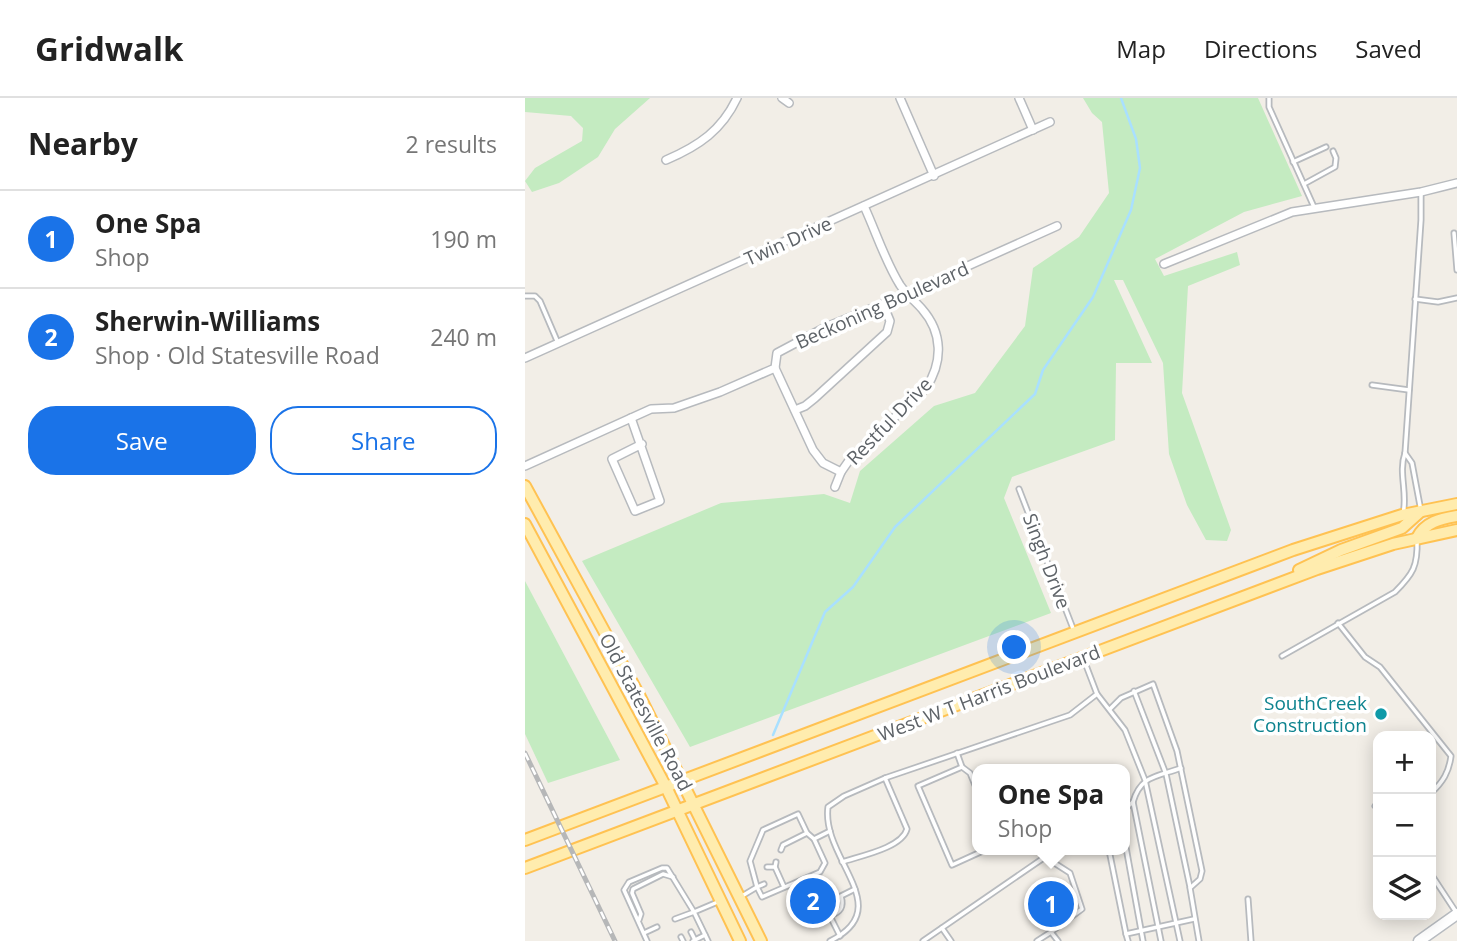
<!DOCTYPE html>
<html lang="en">
<head>
<meta charset="utf-8">
<style>
  :root { --surface:#fff; --page:#f6f6f6; --text:#222; --muted:#767676; --line:#e0e0e0; --accent:#1a73e8 }
  body { margin:0; font-family:"Open Sans",sans-serif; background:var(--page); color:var(--text) }
  .controls { position:absolute; right:21px; bottom:21px; display:grid; overflow:hidden; border-radius:14px; box-shadow:0 4px 18px #0003 }
  .controls button { width:63px; height:63px; display:grid; place-items:center; padding:0; border:0; border-bottom:2px solid var(--line); background:var(--surface); color:var(--text); font:35px sans-serif }
  .you { position:absolute; left:490px; top:550px; width:24px; height:24px; margin:-18px; border:5px solid #fff; border-radius:50%; background:#1a73e8; box-shadow:0 0 0 10px #1a73e833 }
  .badge { display:grid; place-items:center; width:46px; height:46px; border-radius:50%; background:var(--accent); color:#fff; font-size:23px; font-weight:700 }
  .pin { position:absolute; translate:-50% -50%; border:4px solid #fff; box-shadow:0 2px 7px #0006 }
  .popup { position:absolute; left:447px; top:666px; width:158px; height:91px; box-sizing:border-box; display:grid; place-content:center; border-radius:14px; background:var(--surface); filter:drop-shadow(0 2px 5px #0005); font-size:23px; white-space:nowrap; color:var(--muted) }
  .popup b { font-size:26px; color:var(--text) }
  .popup::after { content:''; position:absolute; left:50%; top:100%; margin-left:-14px; border:14px solid transparent; border-top-color:var(--surface) }
  .list { margin:0; padding:0; list-style:none }
  h2 { display:flex; justify-content:space-between; align-items:center; height:91px; margin:0; padding:0 28px; font-size:30px }
  h2 small { font-size:23px; font-weight:400; color:var(--muted) }
  .list li { display:grid; grid-template-columns:46px 1fr auto; gap:21px; align-items:center; box-sizing:border-box; height:98px; padding:0 28px; border-top:2px solid var(--line) }
  .list b { display:block; font-size:26px; white-space:nowrap }
  .list p { margin:0; font-size:23px; white-space:nowrap; color:var(--muted) }
  .list em { font-size:23px; font-style:normal; color:var(--muted) }
  .actions { display:flex; gap:14px; padding:21px 28px }
  .actions a { flex:1; padding:16px 0; border:2px solid var(--accent); border-radius:28px; text-align:center; font-size:24px; color:var(--accent) }
  .actions .main { background:var(--accent); color:#fff }
  .icon { flex:none; width:38px; height:38px; fill:none; stroke:currentColor; stroke-width:2; stroke-linecap:round; stroke-linejoin:round }
  .map { position:relative; flex:none; width:932px; height:843px; overflow:hidden }
  header { display:flex; align-items:center; gap:42px; box-sizing:border-box; height:98px; padding:0 35px; background:var(--surface); border-bottom:2px solid var(--line) }
  header strong { font-size:33px }
  nav { display:flex; gap:38px; margin-inline-start:auto; font-size:24px }
  main { display:flex }
  aside { flex:1; background:var(--surface) }
  .map>svg:first-child { display:block }
  .green { fill:#c4ebc1 }
  .lines { fill:none; stroke-linecap:round; stroke-linejoin:round }
  .stream { stroke:#a9e0ff; stroke-width:2.5 }
  .service-casing { stroke:#b7babe; stroke-width:7 }
  .minor-casing { stroke:#b7babe; stroke-width:10 }
  .secondary-casing { stroke:#b8bcc1; stroke-width:13 }
  .primary-casing { stroke:#ffc252; stroke-width:14 }
  .service { stroke:#fff; stroke-width:3.5 }
  .minor { stroke:#fff; stroke-width:7 }
  .secondary { stroke:#fff; stroke-width:10 }
  .primary { stroke:#ffecae; stroke-width:10 }
  .rail-casing { stroke:#b6b7b8; stroke-width:5 }
  .rail { stroke:#fff; stroke-width:2.5; stroke-dasharray:8; stroke-linecap:butt }
  .culture-dot { fill:#0f9aa8; stroke:#fff; stroke-width:2.5 }
  .labels { text-anchor:middle; dominant-baseline:central; stroke-width:7; stroke-linejoin:round; paint-order:stroke }
  .street-label { font-size:19px; fill:#5e6368; stroke:#fff }
  .culture-label { font-size:19px; fill:#0d838f; stroke:#fff; text-anchor:end }
</style>
</head>
<body>
<header>
<strong>Gridwalk</strong>
<nav><a>Map</a><a>Directions</a><a>Saved</a></nav>
</header>
<main>
<aside>
<h2>Nearby<small>2 results</small></h2>
<ul class="list">
<li><span class="badge">1</span><div><b>One Spa</b><p>Shop</p></div><em>190 m</em></li>
<li><span class="badge">2</span><div><b>Sherwin-Williams</b><p>Shop · Old Statesville Road</p></div><em>240 m</em></li>
</ul>
<div class="actions"><a class="main">Save</a><a>Share</a></div>
</aside>
<div class="map">
<svg width="932" height="843" viewBox="0 0 932 843">
  <rect width="100%" height="100%" fill="#f2eee7"/>
  <g class="green">
    <path d="M0,0h125l-35,31 -17,28 -39,26 -27,9 -7,-11 10,-13 47,-27 1,-13 -12,-12 -46,-4z"/>
    <path d="M558,0h175l44,98 -58,16 -89,47 9,17 73,-24 3,13 -52,21 -6,107 49,137 -4,11 -21,-1 -19,-35 -18,-51 -6,-91 -40,-83h-9l38,83h-36l-1,77 -103,37 -8,21 47,115 -361,134 -108,-186 139,-58 103,-9 26,9 10,-32 74,-65 41,-13 50,-67 8,-58 46,-31 30,-44 -7,-71 -10,-9z"/>
    <path d="M0,483l95,179 -72,23 -23,-49z"/>
  </g>
  <g class="lines">
    <path class="stream" d="M248,637l52,-123 28,-25 42,-60 140,-133 8,-24 50,-73 38,-87 9,-42 -4,-29 -15,-41"/>
    <defs>
      <g id="service">
        <path d="M744,0v9l45,100"/>
        <path d="M768,64l33,-15"/>
        <path d="M779,86l31,-17 1,-9 -3,-7"/>
        <path d="M929,135l3,37"/>
        <path d="M0,198h10l5,5 18,42"/>
        <path d="M890,201l23,3 19,-4"/>
        <path d="M847,287l37,5"/>
        <path d="M880,355l7,10 9,48"/>
        <path d="M494,391l55,142"/>
        <path d="M878,416c5,-21 -5,-41 2,-61l16,-233v-28"/>
        <path d="M813,525l27,34 15,10 71,89c-2,16 -8,26 -20,37"/>
        <path d="M757,558l113,-64c18,-18 23,-26 22,-52"/>
        <path d="M609,593l32,83 24,113"/>
        <path d="M572,596l28,36 20,50 35,161"/>
        <path d="M585,611l11,-11 32,-14 24,67 25,120 -2,8 -10,9 9,53"/>
        <path d="M432,655l5,14 8,6 7,17"/>
        <path d="M437,669l-44,19 34,79 33,-15"/>
        <path d="M608,704c8,-27 24,-25 48,-34"/>
        <path d="M850,708l3,2"/>
        <path d="M600,711l8,-7 28,139"/>
        <path d="M600,744l18,99"/>
        <path d="M256,752l2,-5 24,-12"/>
        <path d="M584,752l17,84"/>
        <path d="M251,764l-1,5 9,20"/>
        <path d="M317,764c18,-6 60,-14 65,-33l-22,-51"/>
        <path d="M242,769h8"/>
        <path d="M906,776l25,38"/>
        <path d="M239,786l-7,3 5,10 58,-25 5,-9 -11,-24"/>
        <path d="M217,798l15,-9 -7,-26 13,-31 35,-16 9,19 7,6 16,-8"/>
        <path d="M723,801l3,42"/>
        <path d="M114,822l2,-6 -9,-21 1,-4 30,-15 10,3"/>
        <path d="M417,830l9,13"/>
        <path d="M166,834l4,8"/>
        <path d="M119,835l13,-6"/>
        <path d="M315,838l-10,-20c11,-4 14,-9 11,-20l14,-7"/>
        <path d="M156,839l2,4"/>
        <path d="M122,843l-23,-51 5,-8 33,-14h5l27,44 -19,7"/>
        <path d="M168,843l12,-6"/>
        <path d="M183,843l-14,-29 26,-11"/>
        <path d="M305,843c68,-33 -9,-82 -2,-134l16,-11 41,-18 185,-63 27,-21 -13,-34"/>
        <path d="M398,843l122,-84 25,16 12,36 -31,23 7,9"/>
        <path d="M512,843l14,-9"/>
        <path d="M603,843l-2,-7 68,-15"/>
      </g>
      <g id="minor">
        <path d="M257,0l7,5"/>
        <path d="M375,0l34,78"/>
        <path d="M494,0l14,32"/>
        <path d="M141,62c33,-14 56,-30 71,-62"/>
        <path d="M639,166l128,-52 129,-20 36,-9"/>
        <path d="M0,260l525,-236"/>
        <path d="M250,270l38,82 10,13 18,9"/>
        <path d="M270,312l10,-4 10,-8 72,-66 3,-11 -7,-17"/>
        <path d="M106,320l29,83 -25,10 -23,-52 30,-15"/>
        <path d="M0,368l126,-57 23,-1 46,-16 55,-24 2,-15 47,-25 59,-24 174,-78"/>
        <path d="M310,389l6,-15 9,-13 76,-71c17,-26 17,-55 -4,-79 -7,-8 -16,-15 -22,-24 -15,-24 -24,-53 -36,-79"/>
      </g>
      <path id="secondary" d="M894,843l38,-27"/>
      <g id="primary">
        <path d="M0,388l115,211 121,244"/>
        <path d="M0,426l141,263 74,154"/>
        <path d="M892,440c8,-16 23,-19 40,-22"/>
        <path d="M774,472l42,-20 61,-22 19,-17"/>
        <path d="M0,742l768,-290 109,-35 55,-11"/>
        <path d="M0,770l792,-299 76,-25 64,-14"/>
      </g>
    </defs>
    <use href="#service" class="service-casing"/>
    <use href="#minor" class="minor-casing"/>
    <use href="#secondary" class="secondary-casing"/>
    <use href="#primary" class="primary-casing"/>
    <use href="#service" class="service"/>
    <use href="#minor" class="minor"/>
    <use href="#secondary" class="secondary"/>
    <use href="#primary" class="primary"/>
    <defs>
      <path id="rail" d="M0,655l90,188"/>
    </defs>
    <use href="#rail" class="rail-casing"/>
    <use href="#rail" class="rail"/>
  </g>
  <circle class="culture-dot" cx="856" cy="616" r="7"/>
  <g class="labels">
    <g class="street-label">
      <text transform="translate(263 143) rotate(-24)">Twin Drive</text>
      <text transform="translate(357 207) rotate(-24)">Beckoning Boulevard</text>
      <text transform="translate(364 323) rotate(-46)">Restful Drive</text>
      <text transform="translate(522 463) rotate(69)">Singh Drive</text>
      <text transform="translate(464 595) rotate(-21)">West W T Harris Boulevard</text>
      <text transform="translate(121 614) rotate(62)">Old Statesville Road</text>
    </g>
    <g class="culture-label">
      <text x="842" y="605">SouthCreek<tspan x="842" dy="22">Construction</tspan></text>
    </g>
  </g>
</svg>
<div class="controls">
<button>+</button>
<button>−</button>
<button><svg class="icon" aria-label="layers" viewBox="0 0 24 24"><path d="M12 4l9 5-9 5-9-5zM3 14l9 5 9-5"/></svg></button>
</div>
<div class="you"></div>
<div class="pin badge" style="left:526px;top:806px">1</div>
<div class="popup"><b>One Spa</b>Shop</div>
<div class="pin badge" style="left:288px;top:803px">2</div>
</div>
</main>
</body>
</html>
